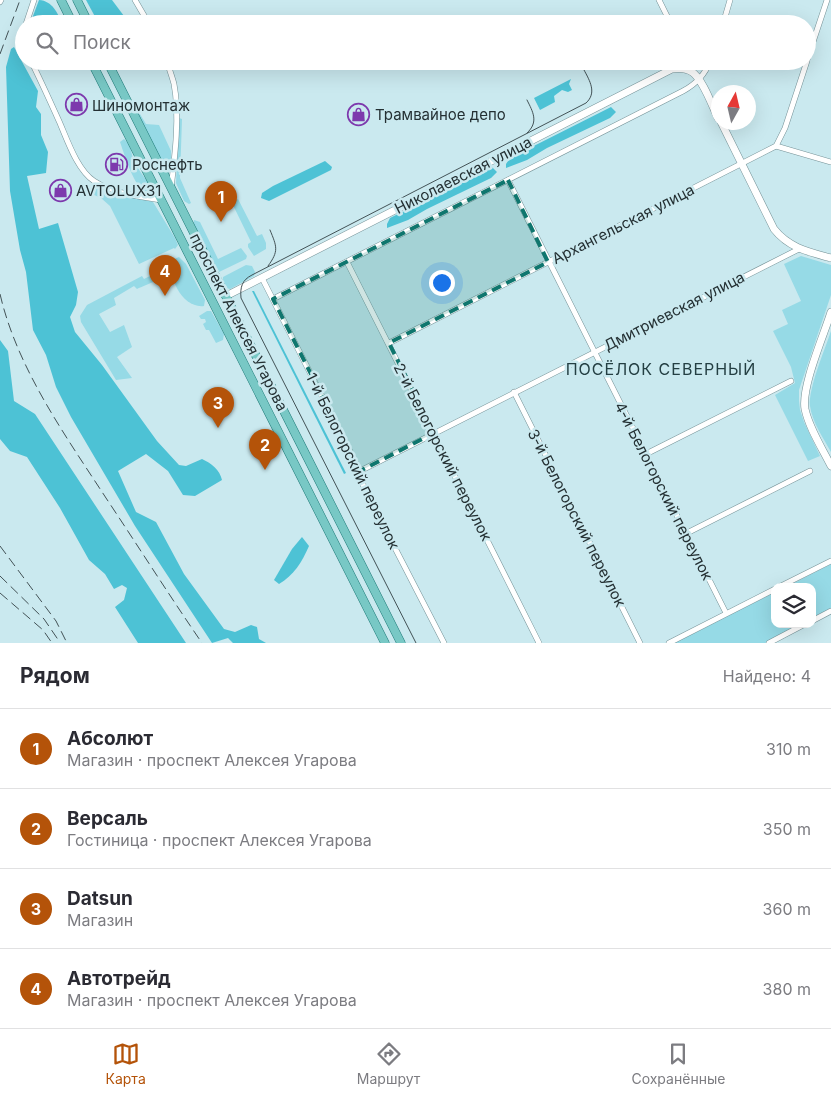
<!DOCTYPE html>
<html lang="ru">
<head>
<meta charset="utf-8">
<style>
  :root { --surface:#fff; --page:#f7f7f7; --text:#2b2b33; --muted:#7c7c81; --line:#e1e1e2; --accent:#b45309 }
  body { margin:0; font-family:Inter,sans-serif; background:var(--page); color:var(--text) }
  .controls { position:absolute; right:15px; bottom:15px; display:grid; overflow:hidden; border-radius:10px; box-shadow:0 5px 20px #0002 }
  .controls button { width:45px; height:45px; display:grid; place-items:center; padding:0; border:0; border-bottom:1px solid var(--line); background:var(--surface); color:var(--text); font:25px sans-serif }
  .compass { position:absolute; left:711px; top:85px; width:45px; height:45px; border-radius:50%; background:var(--surface); box-shadow:0 5px 20px #0002; rotate:8deg }
  .you { position:absolute; left:441px; top:282px; width:18px; height:18px; margin:-12px; border:4px solid #fff; border-radius:50%; background:#1a73e8; box-shadow:0 0 0 8px #1a73e833 }
  .badge { display:grid; place-items:center; width:32px; height:32px; border-radius:50%; background:var(--accent); color:#fff; font-size:16px; font-weight:700 }
  .pin { position:absolute; translate:-50% -41px; filter:drop-shadow(0 1px 2px #0008) }
  .pin::after { content:''; position:absolute; top:26px; width:18px; height:15px; background:inherit; clip-path:polygon(0 0,100% 0,50% 100%) }
  .list { margin:0; padding:0; list-style:none }
  h2 { display:flex; justify-content:space-between; align-items:center; height:65px; margin:0; padding:0 20px; font-size:21px }
  h2 small { font-size:16px; font-weight:400; color:var(--muted) }
  .list li { display:grid; grid-template-columns:32px 1fr auto; gap:15px; align-items:center; box-sizing:border-box; height:80px; padding:0 20px; border-top:1px solid var(--line) }
  .list b { display:block; font-size:19px; white-space:nowrap }
  .list p { margin:0; font-size:16px; white-space:nowrap; color:var(--muted) }
  .list em { font-size:16px; font-style:normal; color:var(--muted) }
  .icon { flex:none; width:28px; height:28px; fill:none; stroke:currentColor; stroke-width:2; stroke-linecap:round; stroke-linejoin:round }
  .map { position:relative; flex:none; width:831px; height:643px; overflow:hidden }
  .search { position:absolute; background:var(--surface); box-shadow:0 5px 20px #0002; left:15px; right:15px; top:15px; height:55px; display:flex; align-items:center; gap:12px; box-sizing:border-box; padding:0 18px; border-radius:28px; color:var(--muted); font-size:19px }
  .sheet { height:385px; background:var(--surface) }
  nav { display:flex; justify-content:space-around; align-items:center; box-sizing:border-box; height:70px; border-top:1px solid var(--line); background:var(--surface); font-size:14px; color:var(--muted) }
  nav a { display:grid; justify-items:center; gap:2px }
  nav .on { color:var(--accent) }
  .map>svg:first-child { display:block }
  .green { fill:#96dae6 }
  .forest { fill:#4dc2d5 }
  .lines { fill:none; stroke-linecap:round; stroke-linejoin:round }
  .street-casing { stroke:#759297; stroke-width:6 }
  .secondary-casing { stroke:#759297; stroke-width:8 }
  .primary-casing { stroke:#207b79; stroke-width:9 }
  .street { stroke:#fff; stroke-width:5 }
  .secondary { stroke:#fff; stroke-width:7 }
  .primary { stroke:#78c8c5; stroke-width:8 }
  .tram { stroke:#435256; stroke-width:1 }
  .rail { stroke:#435256; stroke-width:1; stroke-dasharray:10 5; stroke-linecap:butt }
  .marked { fill:#0f766e; fill-opacity:0.2; stroke:#0f766e; stroke-width:4; stroke-dasharray:10 6; stroke-linejoin:round }
  .labels { text-anchor:middle; dominant-baseline:central; stroke-width:5; stroke-linejoin:round; paint-order:stroke }
  .poi-label { font-size:15px; fill:#243033; stroke:#cae9ef; text-anchor:start }
  .street-label { font-size:15px; fill:#243033; stroke:#cae9ef }
  .neighbourhood-label { font-size:16px; letter-spacing:1px; fill:#243f43; stroke:#cae9ef }
</style>
</head>
<body>
<div class="map">
<svg width="831" height="643" viewBox="0 0 831 643">
  <rect width="100%" height="100%" fill="#cae9ef"/>
  <g class="green">
    <path d="M140,114l6,10 13,1 12,26v18l-4,3 -29,-57z"/>
    <path d="M179,118l3,1 -2,59 11,25 -2,1 -5,-3 -8,-18z"/>
    <path d="M124,139c7,6 7,14 10,22 5,11 14,19 19,31l-3,4c-15,-5 -25,-40 -30,-54z"/>
    <path d="M97,186l56,16 22,36 3,7 -3,4 -1,-1 -35,16 -29,-58 -9,-8 -9,-4 2,-7z"/>
    <path d="M238,199l19,37 5,-2 4,9v6l-12,7 -6,-9v-3l3,-2 -19,-39z"/>
    <path d="M194,220l6,2 18,37 23,-11 6,8 -1,3 -27,13 -26,-47z"/>
    <path d="M801,256l30,9v30l-32,95v11l1,9 4,12 16,34 -12,5 -33,-66 20,-12 -4,-16 -18,-36 15,-7 -6,-14 19,-9 -17,-37z"/>
    <path d="M179,257l7,7 19,36 -1,6c-21,3 -38,-29 -30,-47z"/>
    <path d="M246,265l6,1 3,6 -1,4 -24,13 -4,-1 -3,-5v-6z"/>
    <path d="M166,268c-1,12 -19,16 -29,21l-3,-3 -20,12 2,7 -17,9 11,18 14,-7 8,22 -15,10 15,21 -16,2 -35,-58 -1,-6 7,-11 55,-29 2,3z"/>
    <path d="M207,311h4l13,23 -1,6 -7,3 -7,-13h-3l-3,-6 3,-2 -1,-3h-4l-2,-3z"/>
    <path d="M831,331v121c-7,-13 -19,-30 -21,-46 -2,-17 15,-57 21,-75z"/>
    <path d="M831,564v45l-19,9v-31h-26z"/>
    <path d="M775,592v32h26l-36,19h-91z"/>
  </g>
  <g class="forest">
    <path d="M39,0c14,1 18,13 24,24h-33z"/>
    <path d="M86,0h26l18,24h-31z"/>
    <path d="M14,47l24,44 -2,16 5,7v21l7,17 -2,21 -19,3 12,53 19,-6 20,69 -2,13 -6,12 5,15 27,33 55,76 22,24 7,1 16,-7c9,4 18,11 20,21l-27,16 -12,-1 -15,-24 -22,-17 -28,17 18,41 20,10 28,52 40,55 11,3 16,-7 6,2 2,12 7,4h14h-47l-5,-5 -16,5 -77,-117 -64,-109 -15,-30 -10,-32 -13,-25 -7,-58 -6,-22 -10,-59 -4,-124 5,-18z"/>
    <path d="M571,79l-2,5 3,6 -4,2 -6,-2 -8,6 1,6 -15,8 -6,-12z"/>
    <path d="M611,107l5,5 -6,6 -63,30 -20,12 -21,8v-4l4,-6z"/>
    <path d="M325,161l7,6 -1,3 -62,31 -8,-3 1,-5 11,-7z"/>
    <path d="M492,167l5,5 -6,6 -64,31 -19,11 -21,8v-4l3,-6z"/>
    <path d="M252,291h2l92,182 -2,1z"/>
    <path d="M0,340l8,11 6,50 21,13 151,229h-48l-23,-36 9,-7 3,-12 -5,-3 -8,4 -9,-15 -16,-14 -29,-52 -33,-51 -17,-6 -10,-12z"/>
    <path d="M302,537l7,9c-7,16 -15,29 -30,38l-5,-4 18,-31z"/>
  </g>
  <g class="lines">
    <defs>
      <g id="street">
        <path d="M135,0l14,24"/>
        <path d="M659,0l12,24"/>
        <path d="M0,2l1,-2"/>
        <path d="M26,24l8,-24"/>
        <path d="M723,24l7,-24"/>
        <path d="M807,60l20,-60"/>
        <path d="M31,61c10,20 19,40 28,60 8,18 18,49 35,60 18,12 46,16 67,19"/>
        <path d="M167,61c2,8 5,15 7,23 6,31 1,72 -3,104"/>
        <path d="M689,61v9"/>
        <path d="M776,146l55,16"/>
        <path d="M508,180l218,433"/>
        <path d="M347,262l192,381"/>
        <path d="M262,278l98,193 4,17 80,155"/>
        <path d="M273,299l410,-208c13,-7 22,-16 27,-30"/>
        <path d="M389,343l387,-197 9,-18 22,-67"/>
        <path d="M514,392l126,251"/>
        <path d="M646,454l145,-73"/>
        <path d="M360,471l439,-222"/>
        <path d="M685,534l125,-63"/>
        <path d="M779,587l52,-26"/>
        <path d="M812,621l19,-10"/>
        <path d="M669,643l106,-54"/>
        <path d="M769,643l36,-19"/>
      </g>
      <g id="secondary">
        <path d="M721,122l53,107c15,19 35,23 57,29"/>
        <path d="M226,296l446,-227c7,-1 14,-1 20,3 11,7 20,34 26,46"/>
        <path d="M831,312c-7,23 -30,75 -26,97 4,19 17,39 26,57"/>
      </g>
      <g id="primary">
        <path d="M61,0l12,24"/>
        <path d="M77,0l12,24"/>
        <path d="M91,61l294,582"/>
        <path d="M107,61l294,582"/>
      </g>
    </defs>
    <use href="#street" class="street-casing"/>
    <use href="#secondary" class="secondary-casing"/>
    <use href="#primary" class="primary-casing"/>
    <use href="#street" class="street"/>
    <use href="#secondary" class="secondary"/>
    <use href="#primary" class="primary"/>
    <g class="tram">
      <path d="M527,100c6,12 12,22 0,33"/>
      <path d="M268,266c11,-15 9,-19 2,-36"/>
      <path d="M416,643l-175,-345c-1,-11 1,-18 11,-23l334,-172c11,-10 4,-22 -2,-33"/>
    </g>
    <g class="rail">
      <path d="M0,54l20,-54"/>
      <path d="M0,294c17,74 65,141 106,204 32,48 63,97 96,145"/>
      <path d="M0,546l56,75 11,22"/>
      <path d="M0,576l44,43 15,22"/>
      <path d="M0,593l43,37 9,13"/>
    </g>
  </g>
  <path class="marked" d="M508,180l40,82 -159,81 45,90 -74,38 -87,-172z"/>
  <defs>
    <symbol id="shop-ring" viewBox="-11 -11 22 22"><circle r="9.5" fill="#cae9ef" stroke="#7d39ad" stroke-width="1.5"/><path d="M-5-2.5h2.3a2.7 3.5 0 0 1 5.4 0H5L5.5 6h-11ZM-1.5-2.5h3a1.5 2.3 0 0 0-3 0Z" fill="#7d39ad"/></symbol>
    <symbol id="fuel-ring" viewBox="-11 -11 22 22"><circle r="9.5" fill="#cae9ef" stroke="#7d39ad" stroke-width="1.5"/><path d="M-5.5-6h7V0h2V4h1.3V-2.5L3-4.5l.8-.8L6-3V5H2.5V1h-1V6h-7ZM-4.2-4.7v3.2H.2V-4.7Z" fill="#7d39ad"/></symbol>
  </defs>
  <g fill-rule="evenodd">
    <use href="#shop-ring" x="64" y="92" width="25" height="25"/>
    <use href="#shop-ring" x="346" y="102" width="25" height="25"/>
    <use href="#fuel-ring" x="104" y="152" width="25" height="25"/>
    <use href="#shop-ring" x="48" y="178" width="25" height="25"/>
  </g>
  <g class="labels">
    <g class="poi-label">
      <text x="92" y="105">Шиномонтаж</text>
      <text x="375" y="114">Трамвайное депо</text>
      <text x="132" y="164">Роснефть</text>
      <text x="76" y="190">AVTOLUX31</text>
    </g>
    <g class="street-label">
      <text transform="translate(463 175) rotate(-27)">Николаевская улица</text>
      <text transform="translate(623 224) rotate(-27)">Архангельская улица</text>
      <text transform="translate(674 311) rotate(-27)">Дмитриевская улица</text>
      <text transform="translate(239 322) rotate(63)">проспект Алексея Угарова</text>
      <text transform="translate(443 452) rotate(63)">2-й Белогорский переулок</text>
      <text transform="translate(353 461) rotate(64)">1-й Белогорский переулок</text>
      <text transform="translate(664 491) rotate(63)">4-й Белогорский переулок</text>
      <text transform="translate(577 518) rotate(63)">3-й Белогорский переулок</text>
    </g>
    <g class="neighbourhood-label">
      <text x="661" y="369">ПОСЁЛОК СЕВЕРНЫЙ</text>
    </g>
  </g>
</svg>
<div class="controls">
<button><svg class="icon" aria-label="layers" viewBox="0 0 24 24"><path d="M12 4l9 5-9 5-9-5zM3 14l9 5 9-5"/></svg></button>
</div>
<svg class="compass" viewBox="-18 -18 36 36"><path d="M0-13l5 13h-10z" fill="#e53935"/><path d="M0 13l5-13h-10z" fill="#7c7c81"/></svg>
<div class="you"></div>
<div class="pin badge" style="left:221px;top:222px">1</div>
<div class="pin badge" style="left:265px;top:470px">2</div>
<div class="pin badge" style="left:218px;top:428px">3</div>
<div class="pin badge" style="left:165px;top:296px">4</div>
<div class="search"><svg class="icon" aria-label="search" viewBox="0 0 24 24"><circle cx="10" cy="10" r="6"/><path d="M15 15l6 6"/></svg>Поиск</div>
</div>
<section class="sheet">
<h2>Рядом<small>Найдено: 4</small></h2>
<ul class="list">
<li><span class="badge">1</span><div><b>Абсолют</b><p>Магазин · проспект Алексея Угарова</p></div><em>310 m</em></li>
<li><span class="badge">2</span><div><b>Версаль</b><p>Гостиница · проспект Алексея Угарова</p></div><em>350 m</em></li>
<li><span class="badge">3</span><div><b>Datsun</b><p>Магазин</p></div><em>360 m</em></li>
<li><span class="badge">4</span><div><b>Автотрейд</b><p>Магазин · проспект Алексея Угарова</p></div><em>380 m</em></li>
</ul>
</section>
<nav>
<a class="on"><svg class="icon" aria-label="map" viewBox="0 0 24 24"><path d="M3 6l6-2 6 2 6-2v14l-6 2-6-2-6 2zM9 4v14M15 6v14"/></svg>Карта</a>
<a><svg class="icon" aria-label="directions" viewBox="0 0 24 24"><path d="M12 3l9 9-9 9-9-9zM9 14v-3h6M13 9l2 2-2 2"/></svg>Маршрут</a>
<a><svg class="icon" aria-label="saved" viewBox="0 0 24 24"><path d="M7 4h10v16l-5-4-5 4z"/></svg>Сохранённые</a>
</nav>
</body>
</html>
